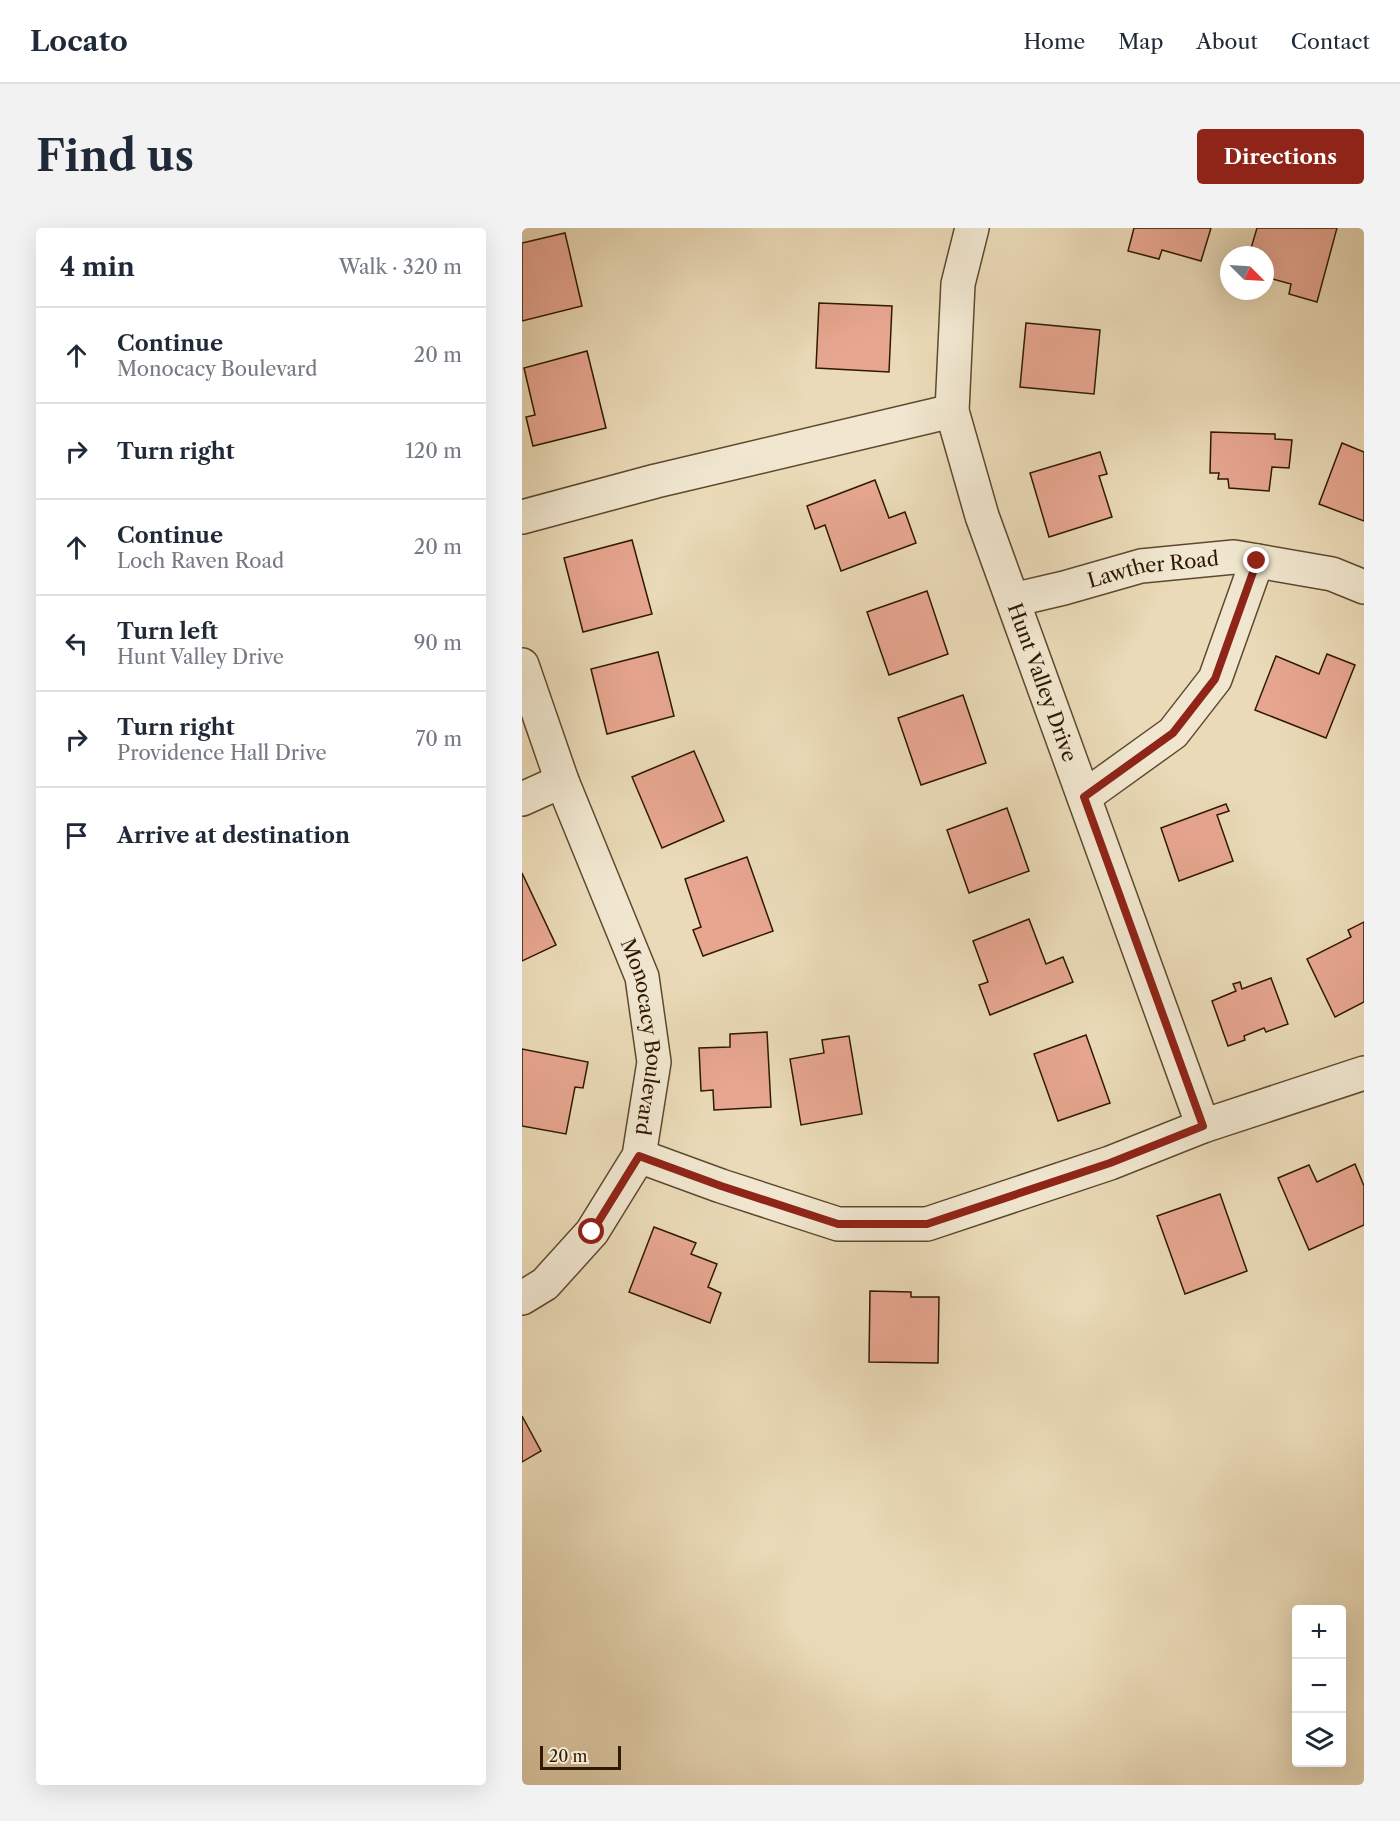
<!DOCTYPE html>
<html lang="en">
<head>
<meta charset="utf-8">
<style>
  :root { --surface:#fff; --page:#f2f2f3; --text:#1f2937; --muted:#747a83; --line:#e0e1e3; --accent:#8f2418 }
  body { margin:0; font-family:"Libre Caslon Text",serif; background:var(--page); color:var(--text) }
  .controls { position:absolute; right:18px; bottom:18px; display:grid; overflow:hidden; border-radius:6px; box-shadow:0 6px 24px #0002 }
  .controls button { width:54px; height:54px; display:grid; place-items:center; padding:0; border:0; border-bottom:2px solid var(--line); background:var(--surface); color:var(--text); font:30px sans-serif }
  .compass { position:absolute; left:698px; top:18px; width:54px; height:54px; border-radius:50%; background:var(--surface); box-shadow:0 6px 24px #0002; rotate:114deg }
  .scale { position:absolute; left:18px; bottom:15px; width:81px; box-sizing:border-box; padding-left:6px; border:3px solid #2f1900; border-top:0; font-size:16px; line-height:21px; white-space:nowrap; color:#2f1900; -webkit-text-stroke:4px #f1e7d0; paint-order:stroke }
  .stop { position:absolute; width:18px; height:18px; margin:-14px; border:4px solid #8f2418; border-radius:50%; background:#fff }
  .stop.end { background:#8f2418; border-color:#fff; box-shadow:0 2px 6px #0008 }
  .list { margin:0; padding:0; list-style:none }
  h2 { display:flex; justify-content:space-between; align-items:center; height:78px; margin:0; padding:0 24px; font-size:26px }
  h2 small { font-size:20px; font-weight:400; color:var(--muted) }
  .list li { display:grid; grid-template-columns:39px 1fr auto; gap:18px; align-items:center; box-sizing:border-box; height:96px; padding:0 24px; border-top:2px solid var(--line) }
  .list b { display:block; font-size:22px; white-space:nowrap }
  .list p { margin:0; font-size:20px; white-space:nowrap; color:var(--muted) }
  .list em { font-size:20px; font-style:normal; color:var(--muted) }
  .icon { flex:none; width:33px; height:33px; fill:none; stroke:currentColor; stroke-width:2; stroke-linecap:round; stroke-linejoin:round }
  .map { position:relative; flex:none; width:842px; height:1557px; overflow:hidden; border-radius:6px }
  header { display:flex; align-items:center; gap:36px; box-sizing:border-box; height:84px; padding:0 30px; background:var(--surface); border-bottom:2px solid var(--line) }
  header strong { font-size:28px }
  nav { display:flex; gap:33px; margin-inline-start:auto; font-size:21px }
  .intro { display:flex; align-items:center; justify-content:space-between; box-sizing:border-box; height:144px; padding:0 36px }
  h1 { margin:0; font-size:42px }
  .button { padding:15px 27px; border-radius:6px; background:var(--accent); color:#fff; font-size:21px; font-weight:700 }
  main { display:flex; gap:36px; padding:0 36px }
  aside { flex:1; background:var(--surface); border-radius:6px; box-shadow:0 6px 24px #0002 }
  .map>svg:first-child { display:block }
  .building { fill:#e7a690; stroke:#2f1900; stroke-width:1.5 }
  .lines { fill:none; stroke-linecap:round; stroke-linejoin:round }
  .minor-casing { stroke:#5e492e; stroke-width:36 }
  .minor { stroke:#f1e7d0; stroke-width:33 }
  .route { stroke:#8f2418; stroke-width:8 }
  .labels { text-anchor:middle; dominant-baseline:central; stroke-width:6; stroke-linejoin:round; paint-order:stroke }
  .street-label { font-size:20px; fill:#2f1900; stroke:#f1e7d0 }
</style>
</head>
<body>
<header>
<strong>Locato</strong>
<nav><a>Home</a><a>Map</a><a>About</a><a>Contact</a></nav>
</header>
<div class="intro"><h1>Find us</h1><a class="button">Directions</a></div>
<main>
<aside>
<h2>4 min<small>Walk · 320 m</small></h2>
<ul class="list">
<li><svg class="icon" aria-label="ahead" viewBox="0 0 24 24"><path d="M12 20V5M6 11l6-6 6 6"/></svg><div><b>Continue</b><p>Monocacy Boulevard</p></div><em>20 m</em></li>
<li><svg class="icon" aria-label="right" viewBox="0 0 24 24"><path d="M7 20v-9h11M14 6l5 5-5 5"/></svg><div><b>Turn right</b></div><em>120 m</em></li>
<li><svg class="icon" aria-label="ahead" viewBox="0 0 24 24"><path d="M12 20V5M6 11l6-6 6 6"/></svg><div><b>Continue</b><p>Loch Raven Road</p></div><em>20 m</em></li>
<li><svg class="icon" aria-label="left" viewBox="0 0 24 24"><path d="M17 20v-9H6M10 6l-5 5 5 5"/></svg><div><b>Turn left</b><p>Hunt Valley Drive</p></div><em>90 m</em></li>
<li><svg class="icon" aria-label="right" viewBox="0 0 24 24"><path d="M7 20v-9h11M14 6l5 5-5 5"/></svg><div><b>Turn right</b><p>Providence Hall Drive</p></div><em>70 m</em></li>
<li><svg class="icon" aria-label="arrive" viewBox="0 0 24 24"><path d="M6 21V4h12l-3 4 3 4H6"/></svg><div><b>Arrive at destination</b></div></li>
</ul>
</aside>
<div class="map">
<svg width="842" height="1557" viewBox="0 0 842 1557">
  <rect width="100%" height="100%" fill="#eadab7"/>
  <filter id="stains"><feTurbulence type="fractalNoise" baseFrequency=".00333" numOctaves="4"/><feColorMatrix values="0 0 0 0 .2 0 0 0 0 .09 0 0 0 0 .02 0 0 0 .5 -.17"/></filter>
  <radialGradient id="worn" r=".72"><stop offset=".6" stop-color="#630" stop-opacity="0"/><stop offset="1" stop-color="#630" stop-opacity=".3"/></radialGradient>
  <g class="building">
    <path d="M612,0h77l-10,33 -39,-11 -3,9 -31,-8z"/>
    <path d="M735,0h80l-20,74 -28,-8 2,-10 -26,-7v-22h-16z"/>
    <path d="M43,5l17,73 -60,15v-78z"/>
    <path d="M297,75l73,3 -3,66 -73,-4z"/>
    <path d="M504,95l74,7 -6,64 -74,-7z"/>
    <path d="M65,123l19,77 -73,18 -7,-29 9,-2 -11,-47z"/>
    <path d="M689,204l64,2v5l17,1 -3,28 -17,-1 -3,24 -40,-3 -1,-9h-10l1,-6h-9z"/>
    <path d="M820,215l22,9v69l-45,-17z"/>
    <path d="M578,224l7,22 -8,2 13,41 -63,20 -19,-64z"/>
    <path d="M353,252l14,38 16,-6 11,31 -75,28 -16,-46 -10,4 -8,-23z"/>
    <path d="M110,312l20,74 -69,18 -19,-74z"/>
    <path d="M405,363l21,63 -59,21 -22,-63z"/>
    <path d="M136,424l16,64 -67,18 -16,-65z"/>
    <path d="M805,426l28,11 -29,73 -71,-28 21,-54 43,18z"/>
    <path d="M441,467l23,68 -65,22 -23,-67z"/>
    <path d="M172,523l30,70 -62,27 -30,-71z"/>
    <path d="M704,576l3,7 -12,4 16,46 -54,20 -18,-53z"/>
    <path d="M485,580l22,63 -60,22 -22,-63z"/>
    <path d="M225,629l26,74 -70,25 -10,-26 8,-3 -16,-48z"/>
    <path d="M0,645l34,72 -34,16z"/>
    <path d="M507,691l17,45 17,-7 10,25 -83,33 -11,-30 9,-3 -15,-41z"/>
    <path d="M842,694v80l-29,15 -28,-58 44,-22 -3,-7z"/>
    <path d="M749,750l17,46 -22,8 -2,-4 -20,8 1,4 -17,6 -16,-45 24,-10 -3,-7 7,-2 2,7z"/>
    <path d="M245,804l4,75 -57,3 -1,-20 -12,1 -2,-43 31,-1v-13z"/>
    <path d="M564,807l24,68 -52,18 -24,-67z"/>
    <path d="M327,808l13,78 -61,11 -11,-66 34,-6 -2,-13z"/>
    <path d="M0,821l66,13 -5,26 -8,-1 -9,47 -44,-8z"/>
    <path d="M833,936l9,22v39l-55,25 -31,-72 31,-13 8,17z"/>
    <path d="M698,966l27,77 -62,23 -28,-78z"/>
    <path d="M132,999l42,16 -5,11 26,10 -9,23 13,6 -11,30 -81,-31z"/>
    <path d="M348,1063l41,1v5h28l-1,66 -69,-1z"/>
    <path d="M0,1188l19,35 -19,11z"/>
  </g>
  <g class="lines">
    <defs>
      <g id="minor">
        <path id="s1" d="M450,0l-14,56 -6,127 30,105 221,610"/>
        <path d="M0,289l134,-36 296,-70"/>
        <path id="s2" d="M491,372l51,-12 77,-22 93,-9 98,17 32,13"/>
        <path id="s3" d="M0,437l40,116 80,196 12,85 -15,94 -47,76 -47,52 -23,14"/>
        <path d="M562,569l89,-64 42,-54 42,-118"/>
        <path d="M0,571l40,-18"/>
        <path d="M117,928l82,30 117,38h89l183,-61 93,-37 161,-53"/>
      </g>
    </defs>
    <use href="#minor" class="minor-casing"/>
    <use href="#minor" class="minor"/>
  </g>
  <g class="lines">
    <path class="route" d="M70,1004l47,-76 82,30 117,38h89l183,-61 93,-37 -119,-329 89,-64 42,-54 42,-118"/>
  </g>
  <g class="labels">
    <g class="street-label">
      <text stroke="none"><textPath href="#s2" startOffset="144">Lawther Road</textPath></text>
      <text stroke="none"><textPath href="#s1" startOffset="471">Hunt Valley Drive</textPath></text>
      <text stroke="none"><textPath href="#s3" startOffset="394">Monocacy Boulevard</textPath></text>
    </g>
  </g>
  <rect width="100%" height="100%" filter="url(#stains)"/>
  <rect width="100%" height="100%" fill="url(#worn)"/>
</svg>
<div class="controls">
<button>+</button>
<button>−</button>
<button><svg class="icon" aria-label="layers" viewBox="0 0 24 24"><path d="M12 4l9 5-9 5-9-5zM3 14l9 5 9-5"/></svg></button>
</div>
<svg class="compass" viewBox="-18 -18 36 36"><path d="M0-13l5 13h-10z" fill="#e53935"/><path d="M0 13l5-13h-10z" fill="#747a83"/></svg>
<div class="scale">20 m</div>
<div class="stop" style="left:70px;top:1004px"></div>
<div class="stop end" style="left:735px;top:333px"></div>
</div>
</main>
</body>
</html>
